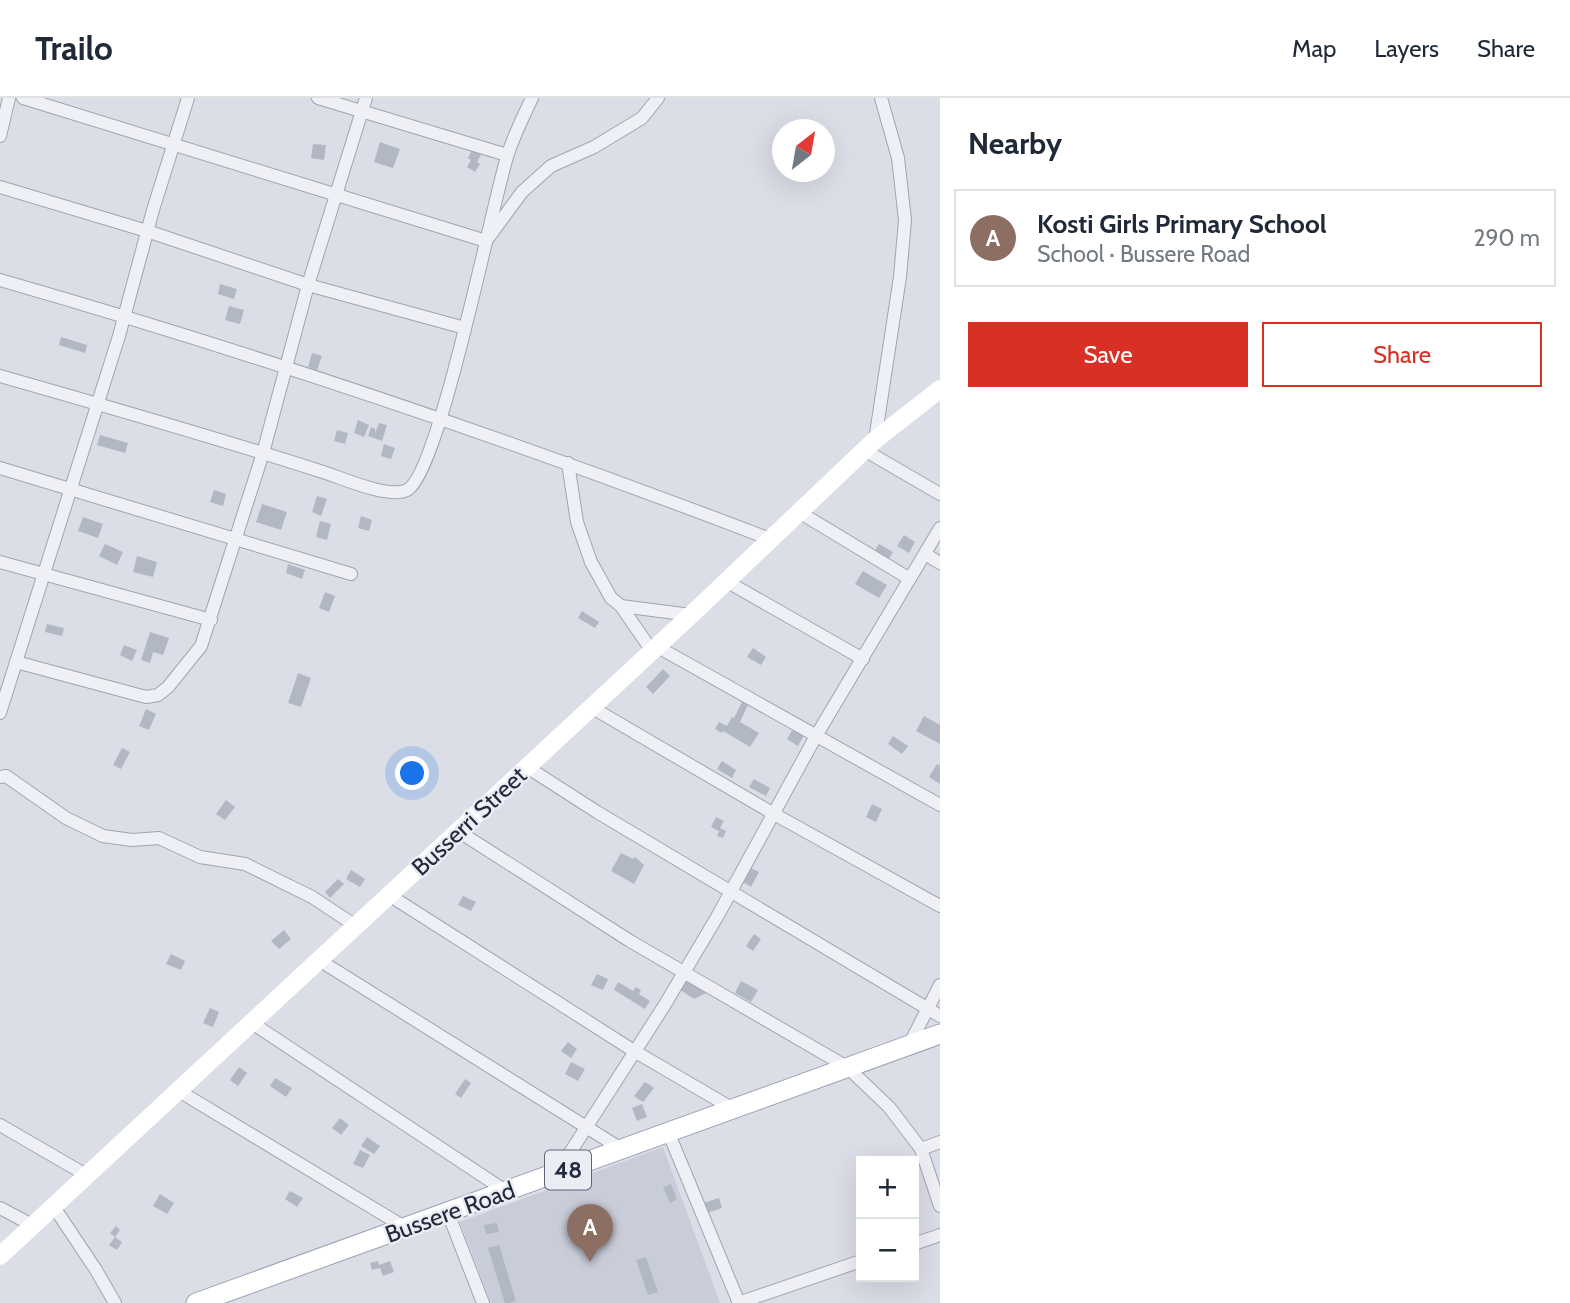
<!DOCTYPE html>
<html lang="en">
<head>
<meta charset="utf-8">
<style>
  :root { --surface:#fff; --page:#f2f2f3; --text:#1f2937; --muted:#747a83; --line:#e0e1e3; --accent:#d93025 }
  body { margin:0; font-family:Cabin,sans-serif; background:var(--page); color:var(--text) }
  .controls { position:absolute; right:21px; bottom:21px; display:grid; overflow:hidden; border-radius:0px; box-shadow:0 7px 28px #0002 }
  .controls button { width:63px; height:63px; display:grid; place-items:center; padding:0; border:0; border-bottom:2px solid var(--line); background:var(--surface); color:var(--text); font:35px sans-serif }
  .compass { position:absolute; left:772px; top:21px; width:63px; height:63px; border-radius:50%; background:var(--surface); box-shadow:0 7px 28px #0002; rotate:31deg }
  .you { position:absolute; left:413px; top:676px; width:24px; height:24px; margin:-18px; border:5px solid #fff; border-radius:50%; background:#1a73e8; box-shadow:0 0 0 10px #1a73e833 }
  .badge { display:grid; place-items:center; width:46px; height:46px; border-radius:50%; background:var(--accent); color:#fff; font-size:23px; font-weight:700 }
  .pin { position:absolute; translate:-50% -58px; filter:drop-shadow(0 2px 4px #0008) }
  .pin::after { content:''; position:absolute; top:37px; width:24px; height:21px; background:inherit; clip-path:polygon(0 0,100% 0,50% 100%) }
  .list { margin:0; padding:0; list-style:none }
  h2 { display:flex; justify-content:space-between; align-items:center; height:91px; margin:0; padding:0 28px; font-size:30px }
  h2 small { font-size:23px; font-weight:400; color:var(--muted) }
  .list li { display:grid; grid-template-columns:46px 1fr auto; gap:21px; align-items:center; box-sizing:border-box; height:98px; margin:0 14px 14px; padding:0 14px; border:2px solid var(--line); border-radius:0px }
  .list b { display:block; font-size:26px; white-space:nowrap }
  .list p { margin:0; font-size:23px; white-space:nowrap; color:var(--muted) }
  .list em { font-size:23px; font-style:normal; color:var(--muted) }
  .actions { display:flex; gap:14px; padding:21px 28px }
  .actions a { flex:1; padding:16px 0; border:2px solid var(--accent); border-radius:0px; text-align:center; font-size:24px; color:var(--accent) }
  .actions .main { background:var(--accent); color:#fff }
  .map { position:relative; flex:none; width:940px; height:1205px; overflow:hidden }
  header { display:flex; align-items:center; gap:42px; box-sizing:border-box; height:98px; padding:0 35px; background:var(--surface); border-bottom:2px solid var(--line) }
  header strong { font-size:33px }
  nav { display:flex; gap:38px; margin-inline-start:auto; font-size:24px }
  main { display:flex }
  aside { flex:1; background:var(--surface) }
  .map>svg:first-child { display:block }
  .built { fill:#c9cdd9 }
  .building { fill:#b2b7c4 }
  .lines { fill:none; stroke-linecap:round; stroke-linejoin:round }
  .street-casing { stroke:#a0a4b1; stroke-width:14 }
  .primary-casing { stroke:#9aa1b3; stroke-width:21 }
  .street { stroke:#eef0f5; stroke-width:12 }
  .secondary { stroke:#fff; stroke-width:18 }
  .primary { stroke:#fff; stroke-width:19 }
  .labels { text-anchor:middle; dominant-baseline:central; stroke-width:5; stroke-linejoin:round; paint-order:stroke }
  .shield { fill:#ebedf5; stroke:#606475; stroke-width:2 }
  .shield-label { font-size:23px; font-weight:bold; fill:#242a3e }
  .street-label { font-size:24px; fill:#242a3e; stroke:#ebedf5 }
</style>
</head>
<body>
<header>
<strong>Trailo</strong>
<nav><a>Map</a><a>Layers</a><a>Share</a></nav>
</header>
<main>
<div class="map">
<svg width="940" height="1205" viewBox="0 0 940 1205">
  <rect width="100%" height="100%" fill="#dbdee7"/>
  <path class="built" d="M663,1049l57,156h-229l-31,-81z"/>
  <g class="building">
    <path d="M380,44l20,7 -7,19 -19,-6z"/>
    <path d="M313,46l13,1 -2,15 -13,-2z"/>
    <path d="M472,52l9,5 -4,7 3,2 -5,8 -8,-5 4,-7 -3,-2z"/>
    <path d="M220,186l17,5 -3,10 -16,-5z"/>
    <path d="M229,208l15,4 -4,14 -15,-4z"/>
    <path d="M61,239l26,8 -2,8 -26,-8z"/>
    <path d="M312,255l10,3 -5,14 -9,-3z"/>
    <path d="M358,322l11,5 -5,12 -10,-4z"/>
    <path d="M379,325l8,2 -5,16 -14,-5 3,-9 4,2v4z"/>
    <path d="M337,332l11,3 -3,11 -11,-3z"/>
    <path d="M100,337l28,8 -3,10 -28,-8z"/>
    <path d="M384,346l11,4 -4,11 -10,-3z"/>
    <path d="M214,392l12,4 -3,12 -13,-4z"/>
    <path d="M317,398l10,3 -6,17 -9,-4z"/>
    <path d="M262,406l25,8 -6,18 -25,-8z"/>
    <path d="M361,418l11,4 -3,11 -11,-3z"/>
    <path d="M83,419l20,7 -5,14 -20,-7z"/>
    <path d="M320,423l11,3 -4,16 -11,-3z"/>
    <path d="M904,437l11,7 -6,11 -12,-7z"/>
    <path d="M105,446l18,8 -6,13 -18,-9z"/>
    <path d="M879,446l14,8 -4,7 -15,-7z"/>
    <path d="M137,458l20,6 -4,15 -20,-5z"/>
    <path d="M288,466l17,6 -3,9 -16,-6z"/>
    <path d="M863,473l24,14 -8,13 -24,-14z"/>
    <path d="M325,494l10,4 -6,16 -10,-4z"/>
    <path d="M582,513l17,11 -4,6 -17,-10z"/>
    <path d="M47,526l17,4 -2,8 -17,-4z"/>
    <path d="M150,534l19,6 -6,17 -10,-3 -3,11 -9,-3z"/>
    <path d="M124,547l13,5 -5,11 -12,-6z"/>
    <path d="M753,550l13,9 -5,8 -14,-8z"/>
    <path d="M663,571l7,7 -17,18 -7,-7z"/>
    <path d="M298,575l13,5 -10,29 -13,-4z"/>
    <path d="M742,604l6,3 -8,17 19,11 -9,14 -27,-16 -1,2 -7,-4 4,-7 8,4 5,-9 2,1z"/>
    <path d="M146,611l10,5 -7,16 -10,-4z"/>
    <path d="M924,618l16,9v19l-24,-13z"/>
    <path d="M793,631l11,6 -6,11 -11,-7z"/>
    <path d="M893,638l15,10 -6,8 -14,-10z"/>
    <path d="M122,650l8,4 -9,17 -8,-4z"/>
    <path d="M722,663l14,9 -4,8 -15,-9z"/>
    <path d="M937,666l3,2v18l-11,-7z"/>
    <path d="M754,681l16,9 -4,8 -17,-9z"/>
    <path d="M226,702l9,7 -10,13 -9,-6z"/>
    <path d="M872,706l10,5 -6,13 -10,-5z"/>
    <path d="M716,719l8,4 -4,7 6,3 -3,7 -6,-2 2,-5 -8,-4z"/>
    <path d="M621,755l12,6 2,-2 9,8 -10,19 -23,-13z"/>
    <path d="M751,770l8,4 -8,15 -8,-5z"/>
    <path d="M351,772l14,9 -5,8 -14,-8z"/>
    <path d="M338,781l6,5 -14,14 -5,-6z"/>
    <path d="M463,798l13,6 -5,9 -13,-6z"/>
    <path d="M284,832l7,9 -12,10 -8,-8z"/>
    <path d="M754,836l7,5 -8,12 -7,-5z"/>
    <path d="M171,856l14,7 -4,9 -15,-6z"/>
    <path d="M597,876l11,5 -5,11 -12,-5z"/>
    <path d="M686,881l20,14 -12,6 -15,-10z"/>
    <path d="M741,883l17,9 -7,12 -16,-9z"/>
    <path d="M618,884l15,9 3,-4 5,3 -2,4 11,7 -5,8 -31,-19z"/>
    <path d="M210,910l9,4 -6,15 -10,-4z"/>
    <path d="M568,944l9,7 -6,9 -10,-7z"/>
    <path d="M571,964l14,7 -7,12 -13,-7z"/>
    <path d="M239,969l8,6 -9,13 -8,-6z"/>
    <path d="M275,980l17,10 -6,9 -16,-11z"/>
    <path d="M465,981l6,4 -10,15 -6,-4z"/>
    <path d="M645,984l9,6 -11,14 -9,-6z"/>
    <path d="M642,1006l5,13 -10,4 -5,-13z"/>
    <path d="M340,1020l9,7 -8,10 -9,-7z"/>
    <path d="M367,1039l13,9 -6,8 -13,-8z"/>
    <path d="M360,1052l10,5 -7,13 -10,-4z"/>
    <path d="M671,1086l6,15 -7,4 -7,-16z"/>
    <path d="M290,1093l13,7 -6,9 -12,-8z"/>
    <path d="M160,1096l14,9 -7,11 -14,-8z"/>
    <path d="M719,1100l3,10 -15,5 -3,-10z"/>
    <path d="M497,1125l2,9 -13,2 -2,-9z"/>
    <path d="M116,1128l4,4 -5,7 7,5 -5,8 -8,-5 6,-8 -5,-4z"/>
    <path d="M499,1147l17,56 -7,2h-4l-17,-55z"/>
    <path d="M646,1159l12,35 -10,3 -12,-35z"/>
    <path d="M378,1163l1,4 11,-4 4,11 -11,4 -3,-8 -8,2 -2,-7z"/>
  </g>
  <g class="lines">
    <defs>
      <g id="street">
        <path d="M23,0l463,143 36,-49 29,-26 43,-19 48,-29 16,-20"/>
        <path d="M318,0l189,57"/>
        <path d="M0,38l9,-38"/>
        <path d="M0,89l147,44 161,54 157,43"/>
        <path d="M0,182c261,75 517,162 770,259"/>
        <path d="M0,278c109,31 218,62 326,97 18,6 64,26 81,17 32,-16 85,-285 100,-333 6,-20 16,-40 25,-59"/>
        <path d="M875,342l25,-163 5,-57 -7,-62 -17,-60"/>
        <path d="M866,353l74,43"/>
        <path d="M568,365l9,59 14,40 20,36 10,8 31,45"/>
        <path d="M0,370l351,106"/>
        <path d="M799,414l111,67"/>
        <path d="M925,456l15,9"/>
        <path d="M0,464l211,58"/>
        <path d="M726,483l137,78"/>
        <path d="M621,508l70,9"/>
        <path d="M656,548l284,159"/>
        <path d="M16,564l130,35 12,-2 10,-8 33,-41 62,-193 45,-168 58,-187"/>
        <path d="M591,609l183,107 166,92"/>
        <path d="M0,615l119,-377 34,-126 35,-112"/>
        <path d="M527,669l70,45 343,204"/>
        <path d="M0,679l6,-1 60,42 37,18 29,4 27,-2 41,19 45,7 67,33 44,29"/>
        <path d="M458,733l172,110 217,126 42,40 32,42 19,57"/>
        <path d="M389,797l245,156 101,59"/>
        <path d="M319,862l304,190"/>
        <path d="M252,925l255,169"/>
        <path d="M909,947l31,-60"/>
        <path d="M179,993l227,137"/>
        <path d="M0,1027l88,51"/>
        <path d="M669,1036l70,169"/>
        <path d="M921,1051l19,-7"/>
        <path d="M557,1075l107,-167 53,-89 99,-181 124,-208"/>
        <path d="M54,1109l42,63 19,33"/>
        <path d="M0,1110l34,18"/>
        <path d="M448,1115l35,90"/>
        <path d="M914,1146l26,-9"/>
        <path d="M738,1205l123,-42"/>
      </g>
      <path id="primary" d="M196,1205l744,-269"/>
    </defs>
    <use href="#street" class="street-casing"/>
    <use href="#primary" class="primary-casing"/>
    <use href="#street" class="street"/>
    <path class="secondary" d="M0,1158l691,-641 184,-175 65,-51"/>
    <use href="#primary" class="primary"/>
  </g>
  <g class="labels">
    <rect class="shield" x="545" y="1052.5" width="46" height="39" rx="5"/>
    <g class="shield-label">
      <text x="568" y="1072">48</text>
    </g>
    <g class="street-label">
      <text transform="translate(469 723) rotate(-43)">Busserri Street</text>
      <text transform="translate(450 1114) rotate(-20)">Bussere Road</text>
    </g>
  </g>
</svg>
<div class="controls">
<button>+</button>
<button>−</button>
</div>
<svg class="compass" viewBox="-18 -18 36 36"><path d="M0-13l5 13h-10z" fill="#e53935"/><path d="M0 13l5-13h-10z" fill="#747a83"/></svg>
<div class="you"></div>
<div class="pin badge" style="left:590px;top:1164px;background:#8d6e63">A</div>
</div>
<aside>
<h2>Nearby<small></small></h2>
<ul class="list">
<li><span class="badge" style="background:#8d6e63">A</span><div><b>Kosti Girls Primary School</b><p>School · Bussere Road</p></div><em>290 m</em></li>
</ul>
<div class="actions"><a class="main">Save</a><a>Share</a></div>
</aside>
</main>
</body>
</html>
